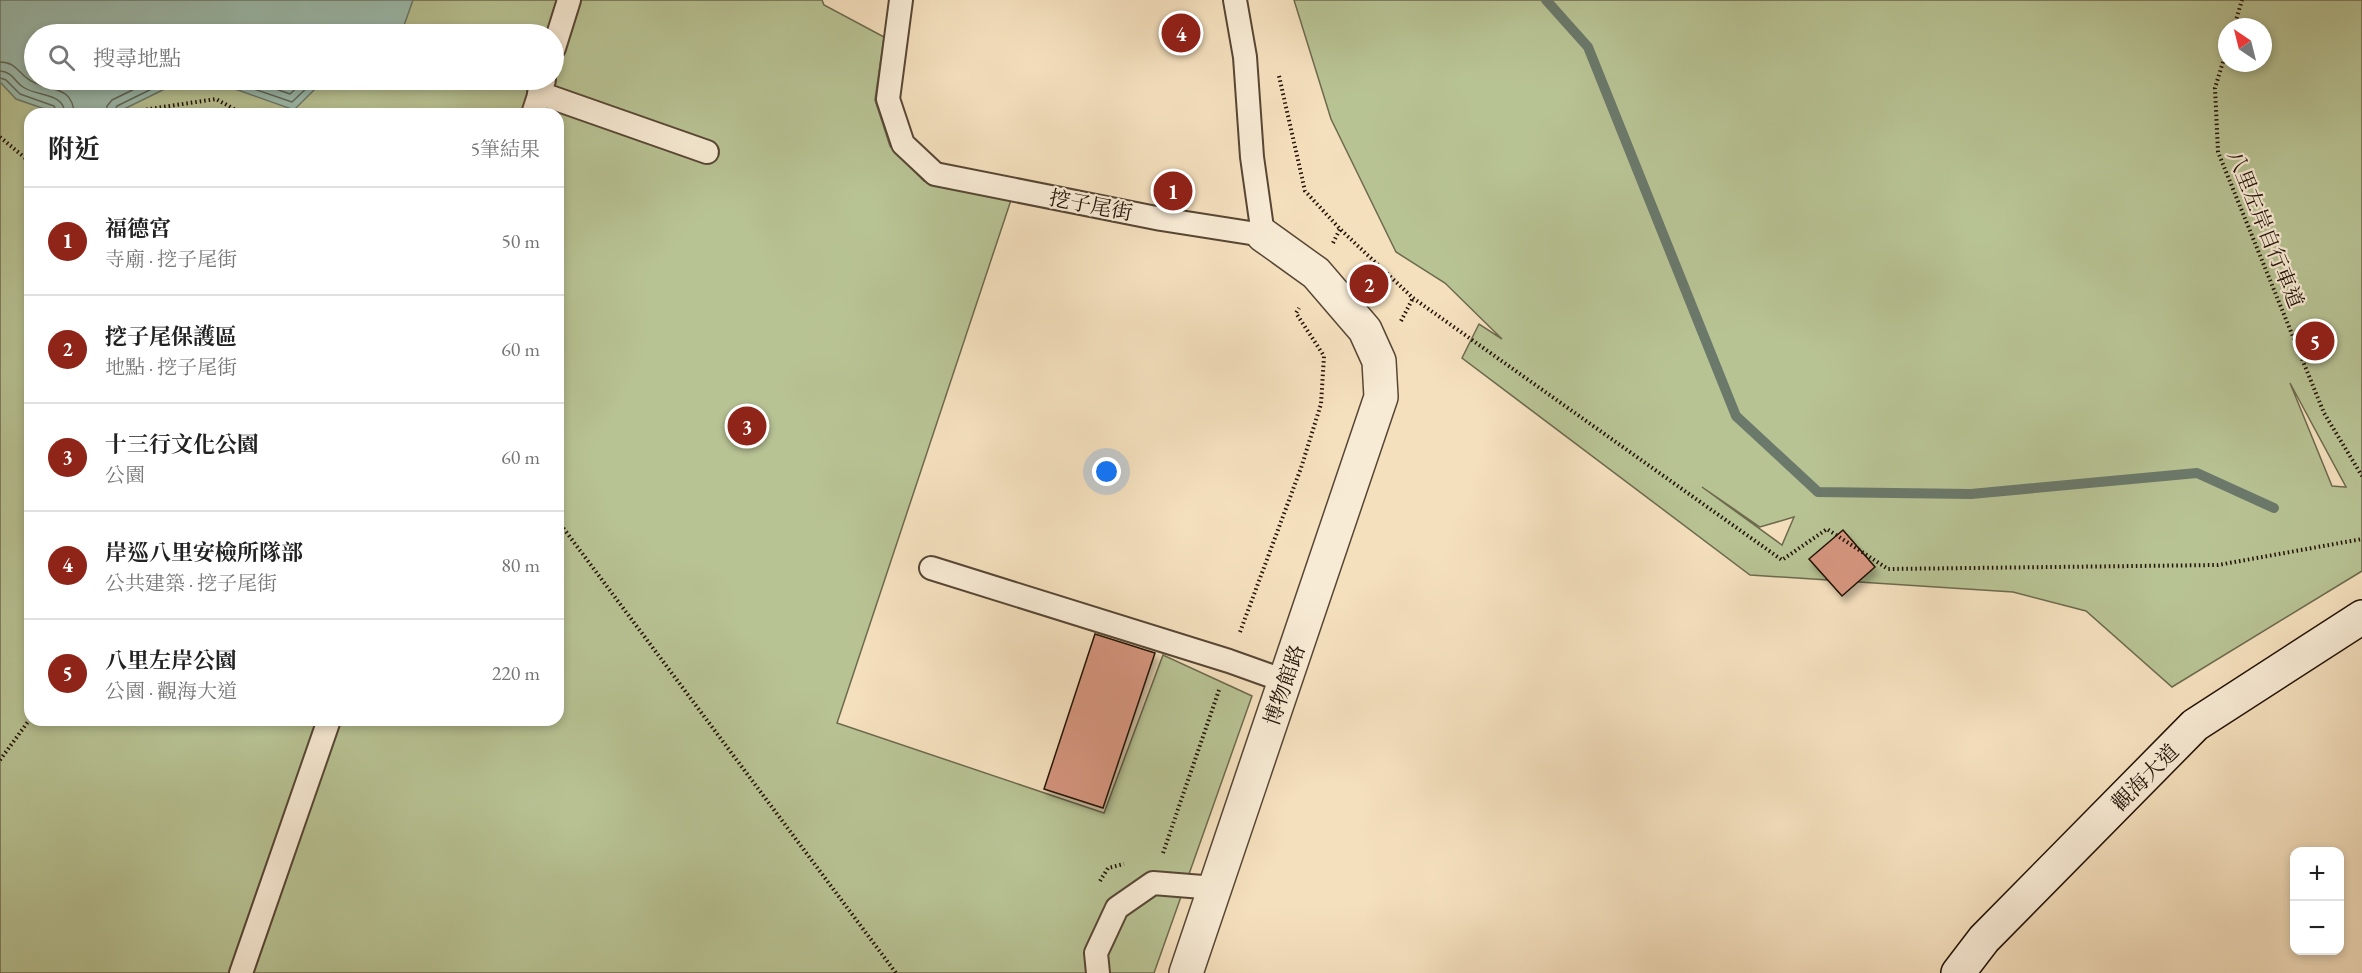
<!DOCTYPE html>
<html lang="zh-TW">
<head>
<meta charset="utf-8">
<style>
  :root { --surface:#fff; --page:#f2f2f2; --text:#222; --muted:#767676; --line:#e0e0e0; --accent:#8f2418 }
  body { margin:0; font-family:"EB Garamond","Noto Serif TC",serif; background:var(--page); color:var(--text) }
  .controls { position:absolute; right:18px; bottom:18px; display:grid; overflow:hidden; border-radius:12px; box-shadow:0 3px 9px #0003 }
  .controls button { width:54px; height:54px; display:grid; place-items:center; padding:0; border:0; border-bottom:2px solid var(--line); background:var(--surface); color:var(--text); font:30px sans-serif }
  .compass { position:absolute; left:2218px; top:18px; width:54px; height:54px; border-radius:50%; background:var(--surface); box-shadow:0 3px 9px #0003; rotate:325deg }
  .you { position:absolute; left:1107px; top:472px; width:21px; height:21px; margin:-15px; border:4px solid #fff; border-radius:50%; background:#1a73e8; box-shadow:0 0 0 9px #1a73e833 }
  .badge { display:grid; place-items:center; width:39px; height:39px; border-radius:50%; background:var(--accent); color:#fff; font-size:20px; font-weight:700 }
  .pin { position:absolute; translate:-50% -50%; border:3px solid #fff; box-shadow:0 2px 6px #0006 }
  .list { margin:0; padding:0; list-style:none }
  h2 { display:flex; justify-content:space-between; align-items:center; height:78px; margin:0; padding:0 24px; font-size:26px }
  h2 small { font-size:20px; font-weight:400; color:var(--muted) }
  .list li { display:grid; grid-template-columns:39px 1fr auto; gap:18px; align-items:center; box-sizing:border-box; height:108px; padding:0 24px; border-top:2px solid var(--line) }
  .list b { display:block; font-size:22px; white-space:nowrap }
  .list p { margin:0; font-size:20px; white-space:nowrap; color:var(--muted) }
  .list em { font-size:20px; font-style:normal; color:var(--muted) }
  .icon { flex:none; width:33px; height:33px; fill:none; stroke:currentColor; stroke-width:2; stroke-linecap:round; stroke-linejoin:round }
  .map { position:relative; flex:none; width:2362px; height:973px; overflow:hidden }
  .search { position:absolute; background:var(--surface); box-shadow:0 3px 9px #0003; left:24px; top:24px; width:540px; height:66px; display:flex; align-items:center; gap:15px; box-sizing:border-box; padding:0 21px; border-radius:33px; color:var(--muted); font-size:22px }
  .panel { position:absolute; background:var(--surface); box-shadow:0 3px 9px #0003; left:24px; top:108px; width:540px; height:618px; border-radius:18px }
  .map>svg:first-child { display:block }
  .green { fill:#b8c394; stroke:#6d6a4d; stroke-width:1.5; fill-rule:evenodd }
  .water { fill:#9cbdaf; stroke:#6b796b; stroke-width:1.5 }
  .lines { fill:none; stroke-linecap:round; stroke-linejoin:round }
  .shore { stroke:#5f685a; stroke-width:1.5 }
  .stream { stroke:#6b796b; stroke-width:10 }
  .building { fill:#d4947d; stroke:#221206; stroke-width:1.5; filter:url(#shadow) }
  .lane-casing { stroke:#574634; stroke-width:26 }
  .street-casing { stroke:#574634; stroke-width:36 }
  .secondary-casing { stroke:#221206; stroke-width:36 }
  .path { stroke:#221206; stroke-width:4; stroke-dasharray:1.5 3; stroke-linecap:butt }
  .lane { stroke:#f8ebd5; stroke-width:22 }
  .street { stroke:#f8ebd5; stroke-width:33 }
  .secondary { stroke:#f8ebd5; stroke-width:33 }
  .labels { text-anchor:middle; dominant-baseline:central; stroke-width:4.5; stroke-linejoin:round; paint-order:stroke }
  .street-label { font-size:21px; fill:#221206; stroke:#f8ebd5 }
</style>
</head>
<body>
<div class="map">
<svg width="2362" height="973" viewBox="0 0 2362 973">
  <defs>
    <filter id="shadow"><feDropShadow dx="3.5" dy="6" stdDeviation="3" flood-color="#0004"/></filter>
  </defs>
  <rect width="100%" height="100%" fill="#f5e0be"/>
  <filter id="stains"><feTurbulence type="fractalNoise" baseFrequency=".00333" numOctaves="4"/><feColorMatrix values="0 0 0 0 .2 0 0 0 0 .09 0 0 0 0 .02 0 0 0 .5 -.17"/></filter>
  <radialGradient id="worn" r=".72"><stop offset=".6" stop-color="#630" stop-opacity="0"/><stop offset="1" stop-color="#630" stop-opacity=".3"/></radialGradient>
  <g class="green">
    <path d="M0,0h822l2,5 60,32 -9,63 15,46 34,35 88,16 -175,526 267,90 59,-158 89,41 -98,277h-1154zM34,34h520v46h-520zM30,114h528v606h-528z"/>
    <path d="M1294,0h1068v571l-190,116 -86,-76 -73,-19 -263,-17 -288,-217 17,-34 23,15 -57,-56 -49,-31 -65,-133zM2227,27h36v36h-36zM2290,383l56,104h-1l-13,-1zM1702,487l58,40 34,-10 -12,28z"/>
  </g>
  <g class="water">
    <path d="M0,0h413l-12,34h-367v46h149l-69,34h-55l-43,-15 -16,-17z"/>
    <path d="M210,80h114l-30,30z"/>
  </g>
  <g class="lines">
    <g class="shore">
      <path d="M0,62c15,0 17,9 28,17 17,13 45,4 46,35"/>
      <path d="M0,71c13,1 14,10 23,16 14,10 41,5 42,27"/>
      <path d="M0,78l6,2 14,14 34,12 4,8"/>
      <path d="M228,80l64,22 23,-22"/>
      <path d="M250,80l40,14 15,-14"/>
      <path d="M106,114l1,-8 5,-6 41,-20"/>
      <path d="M113,114l4,-8 53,-26"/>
    </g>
    <path class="stream" d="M1546,0l42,47 148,369 82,76 153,2 226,-21 77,35"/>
  </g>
  <g class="building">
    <path d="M1843,530l32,37 -33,29 -33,-37z"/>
    <path d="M1095,634l60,19 -52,155 -59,-19z"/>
  </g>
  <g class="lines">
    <defs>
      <g id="lane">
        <path d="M901,0l-13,99 15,45 32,30 226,45 102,16 -11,-78 -7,-100 -10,-57"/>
        <path d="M554,48l15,-48"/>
        <path d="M539,93l168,59"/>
        <path d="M533,114l11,-34"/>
        <path d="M931,568l298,93 56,20"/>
        <path d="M241,973l88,-253"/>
        <path d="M1098,973l-2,-20 21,-45 36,-25 62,5"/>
      </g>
      <path id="street" d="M1186,973l195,-576 -2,-36 -14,-31 -49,-57 -53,-38"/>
      <path id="secondary" d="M1958,973l26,-34 211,-214 167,-108"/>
    </defs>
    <use href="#lane" class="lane-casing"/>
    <use href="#street" class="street-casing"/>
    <use href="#secondary" class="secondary-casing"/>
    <g class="path">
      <path d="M2234,27l8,-27"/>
      <path d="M2227,49l-12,39 3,64 106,261 38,63"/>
      <path d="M1279,76l26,115 35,38 73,69 369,262 45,-31 61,40 330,-4 144,-26"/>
      <path d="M139,114l4,-4 73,-11 27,15"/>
      <path d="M0,137l30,25"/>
      <path d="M1333,243l7,-14"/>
      <path d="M1401,321l12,-23"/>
      <path d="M558,521l338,452"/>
      <path d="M1240,632l61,-164 20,-64 3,-48 -28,-43 3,-5"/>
      <path d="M0,760l30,-41"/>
      <path d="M1163,853l56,-163"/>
      <path d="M1100,881l8,-13 16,-4"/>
    </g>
    <use href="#lane" class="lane"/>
    <use href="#street" class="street"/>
    <use href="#secondary" class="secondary"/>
  </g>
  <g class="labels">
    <g class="street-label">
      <text transform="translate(1091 205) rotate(11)">挖子尾街</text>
      <text transform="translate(2266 229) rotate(68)">八里左岸自行車道</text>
      <text transform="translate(1284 685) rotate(-71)">博物館路</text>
      <text transform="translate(2145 777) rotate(-45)">觀海大道</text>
    </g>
  </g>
  <rect width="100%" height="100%" filter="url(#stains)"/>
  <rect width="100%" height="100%" fill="url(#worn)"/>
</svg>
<div class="controls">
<button>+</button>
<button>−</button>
</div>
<svg class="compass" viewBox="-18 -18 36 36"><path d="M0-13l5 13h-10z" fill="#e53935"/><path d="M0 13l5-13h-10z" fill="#767676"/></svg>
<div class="you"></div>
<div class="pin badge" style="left:1173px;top:191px">1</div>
<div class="pin badge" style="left:1369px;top:284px">2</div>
<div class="pin badge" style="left:747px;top:426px">3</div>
<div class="pin badge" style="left:1181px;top:33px">4</div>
<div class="pin badge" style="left:2315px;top:341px">5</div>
<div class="search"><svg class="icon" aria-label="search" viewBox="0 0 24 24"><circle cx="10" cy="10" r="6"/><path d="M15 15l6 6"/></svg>搜尋地點</div>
<section class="panel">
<h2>附近<small>5筆結果</small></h2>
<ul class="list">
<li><span class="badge">1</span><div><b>福德宮</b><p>寺廟 · 挖子尾街</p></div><em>50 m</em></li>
<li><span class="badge">2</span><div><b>挖子尾保護區</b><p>地點 · 挖子尾街</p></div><em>60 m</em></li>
<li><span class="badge">3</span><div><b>十三行文化公園</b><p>公園</p></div><em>60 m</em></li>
<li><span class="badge">4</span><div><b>岸巡八里安檢所隊部</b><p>公共建築 · 挖子尾街</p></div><em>80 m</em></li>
<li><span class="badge">5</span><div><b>八里左岸公園</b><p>公園 · 觀海大道</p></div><em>220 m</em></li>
</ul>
</section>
</div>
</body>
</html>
